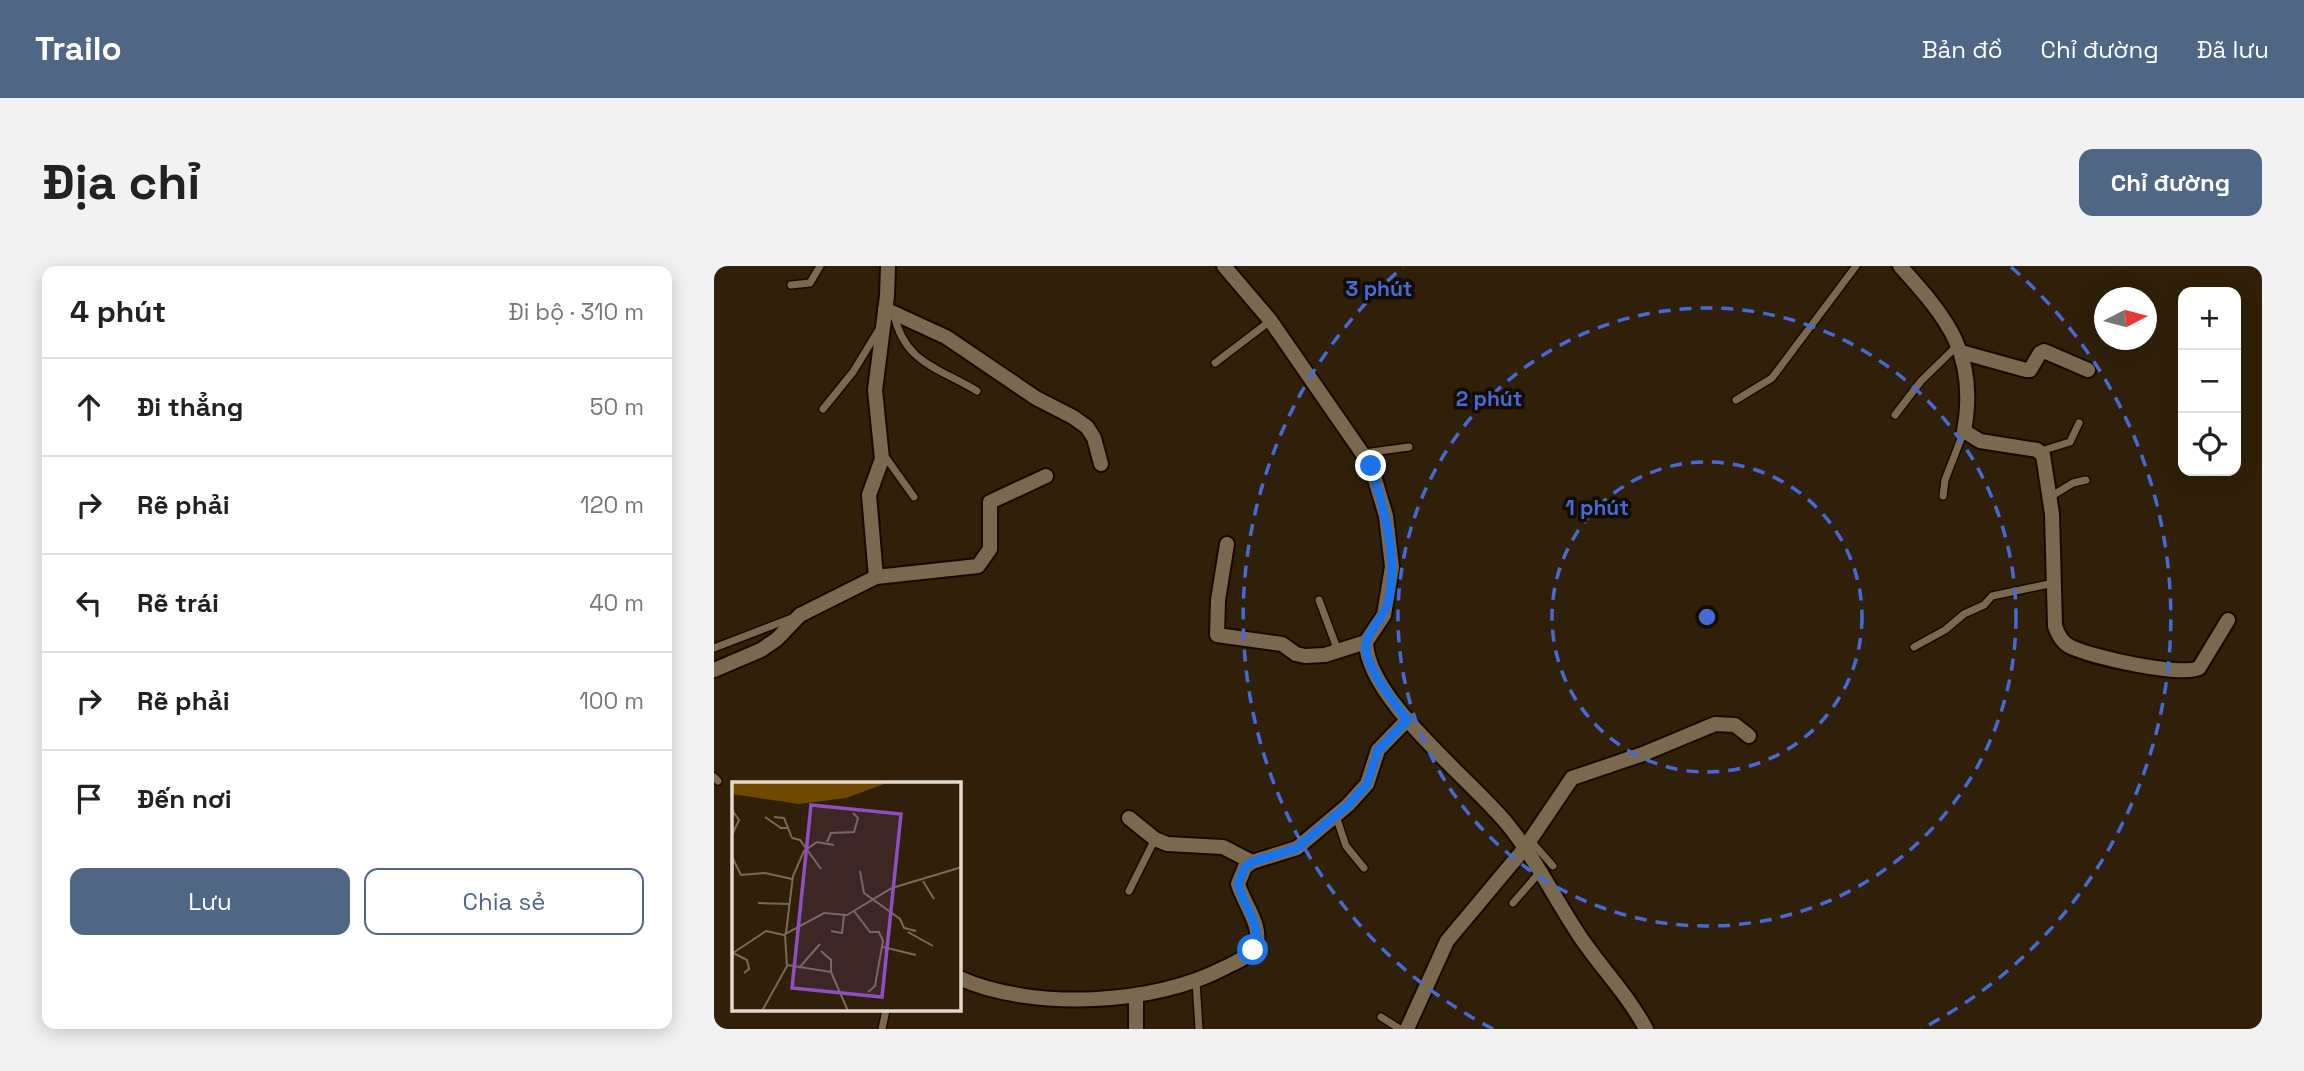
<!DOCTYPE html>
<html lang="vi">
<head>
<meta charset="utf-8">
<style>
  :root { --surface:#fff; --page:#f2f2f2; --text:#222; --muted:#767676; --line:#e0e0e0; --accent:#4f6784 }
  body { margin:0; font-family:"Space Grotesk",sans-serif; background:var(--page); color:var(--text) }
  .controls { position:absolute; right:21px; top:21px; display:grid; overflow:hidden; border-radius:14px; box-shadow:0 4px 18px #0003 }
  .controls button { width:63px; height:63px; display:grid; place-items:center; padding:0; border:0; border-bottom:2px solid var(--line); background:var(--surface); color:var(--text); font:35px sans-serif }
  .compass { position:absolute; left:1380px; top:21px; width:63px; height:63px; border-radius:50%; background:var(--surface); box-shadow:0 4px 18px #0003; rotate:84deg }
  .stop { position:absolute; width:21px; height:21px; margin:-16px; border:5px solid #1a73e8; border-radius:50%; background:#fff }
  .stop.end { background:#1a73e8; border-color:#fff; box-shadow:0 2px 7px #0008 }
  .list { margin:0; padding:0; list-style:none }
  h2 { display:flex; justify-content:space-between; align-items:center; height:91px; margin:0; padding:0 28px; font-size:30px }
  h2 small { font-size:23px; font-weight:400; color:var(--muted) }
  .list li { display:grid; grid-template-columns:46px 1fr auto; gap:21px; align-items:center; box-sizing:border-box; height:98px; padding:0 28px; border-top:2px solid var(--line) }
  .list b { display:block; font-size:26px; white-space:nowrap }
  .list em { font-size:23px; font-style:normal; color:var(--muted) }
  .actions { display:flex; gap:14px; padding:21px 28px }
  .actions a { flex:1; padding:16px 0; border:2px solid var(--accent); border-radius:14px; text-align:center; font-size:24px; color:var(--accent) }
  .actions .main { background:var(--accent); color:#fff }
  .icon { flex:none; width:38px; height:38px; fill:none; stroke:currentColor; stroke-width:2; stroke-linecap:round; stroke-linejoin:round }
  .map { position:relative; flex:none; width:1548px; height:763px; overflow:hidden; border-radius:14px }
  header { display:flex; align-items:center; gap:42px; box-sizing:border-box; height:98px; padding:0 35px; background:var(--accent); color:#fff }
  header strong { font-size:33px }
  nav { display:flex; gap:38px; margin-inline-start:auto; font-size:24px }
  .intro { display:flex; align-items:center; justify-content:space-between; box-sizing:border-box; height:168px; padding:0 42px }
  h1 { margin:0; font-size:49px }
  .button { padding:18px 32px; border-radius:14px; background:var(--accent); color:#fff; font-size:24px; font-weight:700 }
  main { display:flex; gap:42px; padding:0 42px }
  aside { flex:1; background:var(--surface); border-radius:14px; box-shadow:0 4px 18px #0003 }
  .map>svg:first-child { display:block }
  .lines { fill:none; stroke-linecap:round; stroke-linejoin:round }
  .lane-casing { stroke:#170900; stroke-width:10 }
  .street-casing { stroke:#170900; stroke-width:18 }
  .lane { stroke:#7a684f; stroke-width:7 }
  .street { stroke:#7a684f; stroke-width:14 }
  .route { stroke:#1a73e8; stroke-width:9 }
  .ring { fill:none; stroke:#456ad5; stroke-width:3.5; stroke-dasharray:12 9 }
  .inset-road { fill:none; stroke:#786a57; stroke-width:2 }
  .view { fill:#904fc1; fill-opacity:0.15; stroke:#904fc1; stroke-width:3.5 }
  .inset-edge { fill:none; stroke:#e3d9cb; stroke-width:3.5 }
  .centre { fill:#456ad5; stroke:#120c04; stroke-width:3.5 }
  .ring-label { font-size:21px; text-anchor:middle; font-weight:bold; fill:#456ad5; stroke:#120c04; stroke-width:7; stroke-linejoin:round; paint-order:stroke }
</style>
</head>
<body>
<header>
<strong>Trailo</strong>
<nav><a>Bản đồ</a><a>Chỉ đường</a><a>Đã lưu</a></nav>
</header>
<div class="intro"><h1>Địa chỉ</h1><a class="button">Chỉ đường</a></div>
<main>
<aside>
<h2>4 phút<small>Đi bộ · 310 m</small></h2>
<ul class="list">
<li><svg class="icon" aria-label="ahead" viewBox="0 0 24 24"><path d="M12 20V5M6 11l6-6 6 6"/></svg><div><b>Đi thẳng</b></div><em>50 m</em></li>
<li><svg class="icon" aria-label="right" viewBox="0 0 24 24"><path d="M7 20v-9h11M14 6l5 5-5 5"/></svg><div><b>Rẽ phải</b></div><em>120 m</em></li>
<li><svg class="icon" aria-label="left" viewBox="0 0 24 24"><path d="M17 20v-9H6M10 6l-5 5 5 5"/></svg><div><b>Rẽ trái</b></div><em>40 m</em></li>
<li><svg class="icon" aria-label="right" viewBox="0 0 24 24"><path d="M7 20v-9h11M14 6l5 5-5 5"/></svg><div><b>Rẽ phải</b></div><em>100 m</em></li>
<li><svg class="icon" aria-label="arrive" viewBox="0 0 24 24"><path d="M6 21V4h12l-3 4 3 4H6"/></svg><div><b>Đến nơi</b></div></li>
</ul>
<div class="actions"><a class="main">Lưu</a><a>Chia sẻ</a></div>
</aside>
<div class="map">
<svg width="1548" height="763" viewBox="0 0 1548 763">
  <rect width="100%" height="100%" fill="#302009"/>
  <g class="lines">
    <defs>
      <g id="lane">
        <path d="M77,19l19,-2 10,-17"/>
        <path d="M180,48c10,49 45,54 83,77"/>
        <path d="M501,97l55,-42"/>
        <path d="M1022,134l36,-22 84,-112"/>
        <path d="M109,143l30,-37 25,-41"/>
        <path d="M1181,149l26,-34 38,-37"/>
        <path d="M1327,185l29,-9 9,-19"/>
        <path d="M650,187l45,-6"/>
        <path d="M170,189l30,42"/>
        <path d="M1229,230l2,-16 19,-49"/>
        <path d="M1336,231l23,-14 13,-3"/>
        <path d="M605,334l19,51"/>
        <path d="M1200,381l31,-17 19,-16 20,-9 8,-9 62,-13"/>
        <path d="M0,382l78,-30"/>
        <path d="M0,511l4,4"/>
        <path d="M622,550l10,30 18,22"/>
        <path d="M816,574l23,26"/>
        <path d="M415,625l26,-52"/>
        <path d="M799,637l26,-30"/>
        <path d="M482,715l3,48"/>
        <path d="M667,751l19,12"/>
        <path d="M168,763l4,-19"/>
      </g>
      <g id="street">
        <path d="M510,0l46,54 101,146 15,50 6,51 -8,48 -18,27c1,58 106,138 142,183 28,34 48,76 73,113 21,31 47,57 65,91"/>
        <path d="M1186,0c48,53 78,89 64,165l16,10 57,9 6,5 9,59 3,112c3,9 7,17 16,21 21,10 109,30 128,21l29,-48"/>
        <path d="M171,43l61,28 90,61 37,19 14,10 7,11 7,26"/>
        <path d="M1247,86l65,18h4l10,-17 4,-2 44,19"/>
        <path d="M513,278l-9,56 -1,35 65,9 14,10 9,2 20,-1 41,-13"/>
        <path d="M162,311l-7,-82 13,-36 -7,-69 12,-94 1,-30"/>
        <path d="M0,404l47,-20 16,-11 23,-24 76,-38 102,-11 12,-17v-47l56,-26"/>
        <path d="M415,552l26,21 12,5 56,3 29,15"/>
        <path d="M245,712c74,33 196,27 267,-11 10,-5 26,-11 30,-22 7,-18 -13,-43 -18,-61l7,-17 7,-5 45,-14 51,-43 19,-21 11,-34 29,-30"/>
        <path d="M422,731v32"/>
        <path d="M693,763l40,-88 77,-92 48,-71 71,-24 72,-30 20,1 14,11"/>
      </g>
    </defs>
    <use href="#lane" class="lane-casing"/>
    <use href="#street" class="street-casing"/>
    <use href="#lane" class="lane"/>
    <use href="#street" class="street"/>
  </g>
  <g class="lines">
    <path class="route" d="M539,684c12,-21 -10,-45 -15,-66l7,-17 7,-5 45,-14 51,-43 19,-21 11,-34 29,-30c-14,-20 -36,-45 -41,-69 -3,-17 17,-31 22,-48 11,-45 -4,-94 -17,-137"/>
  </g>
  <g class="ring">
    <circle cx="993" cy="351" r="155"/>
    <circle cx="993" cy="351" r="309"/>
    <path d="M779 763A464 464 0 0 1 689 1M1297 1A464 464 0 0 1 1207 763"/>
  </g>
  <g transform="translate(18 516)">
    <rect width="229" height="229" fill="#302009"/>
    <path d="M0,1h155l-41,15 -47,6 -67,-10z" fill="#704900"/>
    <path class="inset-road" d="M0,28l7,10 -7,15M33,35l16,11h8M42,35l10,1 8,20 8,2 21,29M95,60l4,-9 23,-1 4,-14 -5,-5M0,75l9,18 24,-2 27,6M128,89l4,22 36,26 4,9 12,3M191,99l11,18M26,121l31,1M122,129l16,21h9l4,9 -8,45 -7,6M99,149l11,2 2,-18M176,150l25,14M54,151l7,-57 11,-25 13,-9 17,3M151,165l33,8M89,169l10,9v12l17,39M1,171l33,-22 18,4M1,171l14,7 2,9 -5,4M55,183l44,7M67,186l21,-24M30,229l25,-45 -2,-32 39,-21 23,2 45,-27 70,-21"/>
    <path class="view" d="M79,23l90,9 -19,183 -90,-9z"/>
    <rect width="229" height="229" class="inset-edge"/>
  </g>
  <circle cx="993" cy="351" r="10" class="centre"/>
  <g class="ring-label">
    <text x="665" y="30">3 phút</text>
    <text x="775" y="140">2 phút</text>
    <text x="883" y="249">1 phút</text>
  </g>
</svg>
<div class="controls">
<button>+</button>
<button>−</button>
<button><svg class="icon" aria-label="locate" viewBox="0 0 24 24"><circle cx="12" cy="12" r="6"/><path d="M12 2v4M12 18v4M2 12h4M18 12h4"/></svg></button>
</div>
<svg class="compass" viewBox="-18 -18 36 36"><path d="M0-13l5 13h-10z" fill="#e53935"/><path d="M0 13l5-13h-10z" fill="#767676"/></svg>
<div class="stop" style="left:539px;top:684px"></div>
<div class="stop end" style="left:657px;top:200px"></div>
</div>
</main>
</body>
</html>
